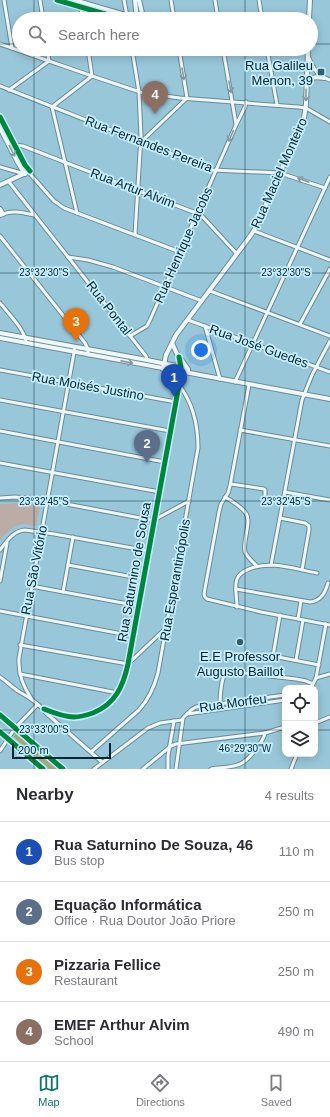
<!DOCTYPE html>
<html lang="en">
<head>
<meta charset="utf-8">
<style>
  :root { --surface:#fff; --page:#f2f2f3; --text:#2b2b33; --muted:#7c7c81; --line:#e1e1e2; --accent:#0f766e }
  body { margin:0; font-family:Helvetica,sans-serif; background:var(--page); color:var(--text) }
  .controls { position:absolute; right:12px; bottom:12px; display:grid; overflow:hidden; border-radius:8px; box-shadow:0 2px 10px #0003 }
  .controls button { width:36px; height:36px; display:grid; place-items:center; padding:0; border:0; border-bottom:1px solid var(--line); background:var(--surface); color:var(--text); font:20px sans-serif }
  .scale { position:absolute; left:12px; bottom:10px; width:99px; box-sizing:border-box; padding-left:4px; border:2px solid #002632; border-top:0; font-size:11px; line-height:14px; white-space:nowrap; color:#002632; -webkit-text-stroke:3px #c6eefe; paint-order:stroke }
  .you { position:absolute; left:201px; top:350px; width:14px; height:14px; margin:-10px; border:3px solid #fff; border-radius:50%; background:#1a73e8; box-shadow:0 0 0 6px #1a73e833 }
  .badge { display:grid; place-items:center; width:26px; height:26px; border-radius:50%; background:var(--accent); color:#fff; font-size:13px; font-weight:700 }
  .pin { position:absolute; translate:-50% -33px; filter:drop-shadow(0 1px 2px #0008) }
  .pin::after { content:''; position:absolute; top:21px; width:14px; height:12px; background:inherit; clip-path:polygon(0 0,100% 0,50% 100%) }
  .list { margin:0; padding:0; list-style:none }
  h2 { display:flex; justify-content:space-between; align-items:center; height:52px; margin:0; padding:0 16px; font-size:17px }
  h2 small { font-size:13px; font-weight:400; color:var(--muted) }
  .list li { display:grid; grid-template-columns:26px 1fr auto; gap:12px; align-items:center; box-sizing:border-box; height:60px; padding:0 16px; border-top:1px solid var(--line) }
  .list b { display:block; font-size:15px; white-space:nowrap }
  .list p { margin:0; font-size:13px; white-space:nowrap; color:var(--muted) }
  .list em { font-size:13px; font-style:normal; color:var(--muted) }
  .icon { flex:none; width:22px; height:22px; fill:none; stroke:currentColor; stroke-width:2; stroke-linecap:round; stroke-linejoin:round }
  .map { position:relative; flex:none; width:330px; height:769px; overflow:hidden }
  .search { position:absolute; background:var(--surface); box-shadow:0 2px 10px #0003; left:12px; right:12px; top:12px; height:44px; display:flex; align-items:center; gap:10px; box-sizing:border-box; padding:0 14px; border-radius:22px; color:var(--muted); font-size:15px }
  .sheet { height:292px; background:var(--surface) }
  nav { display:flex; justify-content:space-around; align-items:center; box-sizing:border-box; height:56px; border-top:1px solid var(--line); background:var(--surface); font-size:11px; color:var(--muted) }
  nav a { display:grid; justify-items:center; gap:2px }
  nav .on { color:var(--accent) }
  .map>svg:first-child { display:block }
  .green { fill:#bbada6 }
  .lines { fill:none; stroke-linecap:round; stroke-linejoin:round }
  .stream { stroke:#9fa97d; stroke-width:1 }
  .river { stroke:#9fa97d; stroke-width:6 }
  .street-casing { stroke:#698b98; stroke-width:5 }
  .secondary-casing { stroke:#698b98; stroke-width:6 }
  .street { stroke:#f0f7f9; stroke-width:3 }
  .secondary { stroke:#f0f7f9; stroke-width:4 }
  .cycleway-casing { stroke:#c6eefe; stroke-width:8 }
  .cycleway { stroke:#00873e; stroke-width:5 }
  .oneway { stroke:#84999f }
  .ticks { fill:none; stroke:#002632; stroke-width:1; stroke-opacity:0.45 }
  .poi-dot { fill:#355e6c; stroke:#c6eefe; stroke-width:1.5 }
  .labels { text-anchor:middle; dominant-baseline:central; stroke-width:3.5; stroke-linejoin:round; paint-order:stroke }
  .poi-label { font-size:13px; fill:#002632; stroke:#c6eefe; text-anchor:end }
  .street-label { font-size:13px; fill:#002632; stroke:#c6eefe }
  .ticks-label { font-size:10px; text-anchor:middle; fill:#002632; stroke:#c6eefe; stroke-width:3.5; stroke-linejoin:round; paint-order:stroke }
</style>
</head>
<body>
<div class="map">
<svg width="330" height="769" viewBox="0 0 330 769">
  <rect width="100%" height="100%" fill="#98c7d9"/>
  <path class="green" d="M17,503l23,2 -4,21c-4,0 -9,-2 -13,-2 -9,1 -17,9 -23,16v-36z"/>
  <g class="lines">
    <path class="stream" d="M0,722l5,4"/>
    <path class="river" d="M17,736l37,33"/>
    <defs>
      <g id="street">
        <path d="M4,0l8,48"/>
        <path d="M40,0l3,19"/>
        <path d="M79,0l4,19"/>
        <path d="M124,0l3,16"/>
        <path d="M171,0l3,19"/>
        <path d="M215,0l3,19"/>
        <path d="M259,0l3,19"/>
        <path d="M0,44l92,32 51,17 37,5 118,9 8,1 24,14"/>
        <path d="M132,49l7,43 2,44 -6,99"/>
        <path d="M179,49l8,49"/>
        <path d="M223,49l13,75"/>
        <path d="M267,49l10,56"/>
        <path d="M308,56c6,13 8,19 22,24"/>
        <path d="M0,86l212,84 68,3 45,15"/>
        <path d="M9,90l40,-29 -2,-12"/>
        <path d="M141,142l46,-44"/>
        <path d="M15,145l8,1 178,69 36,39"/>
        <path d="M0,167l25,7"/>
        <path d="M30,171l1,4 23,26 10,7 116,44"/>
        <path d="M9,182l137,174 1,4"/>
        <path d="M77,213l-25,-106 40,-31 -4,-27"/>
        <path d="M3,214c10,-4 20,-1 31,1"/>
        <path d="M254,231l76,29"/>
        <path d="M0,236l85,107 3,6v6"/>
        <path d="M68,257l20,3 25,7 89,34"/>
        <path d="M210,291l120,45"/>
        <path d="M0,303c8,10 26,28 26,40"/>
        <path d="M188,320l142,52"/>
        <path d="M300,324l30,-55"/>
        <path d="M205,326l15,53"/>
        <path d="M130,336l17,-10 3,-6 86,-195 9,-18 1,-5"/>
        <path d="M0,370l176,32"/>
        <path d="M235,382l95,-205"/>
        <path d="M249,385l-19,101 -2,7 -7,11 -2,8 -15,82 1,3 2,2 54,13 69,13"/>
        <path d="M0,400l170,31"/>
        <path d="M240,430l90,16"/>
        <path d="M0,431l165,31"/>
        <path d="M0,463l160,29"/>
        <path d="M231,484l33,5 1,1v7"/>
        <path d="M285,492l45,8"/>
        <path d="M225,497c7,4 15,9 20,15 8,9 -3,28 0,40 2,5 8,10 12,14"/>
        <path d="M0,498l15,-1 25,2 111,21h3l35,-19"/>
        <path d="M280,518l25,5 4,3v4l-7,40"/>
        <path d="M0,550c7,-9 13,-19 25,-20l29,4 95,17"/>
        <path d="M68,565l76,14"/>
        <path d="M271,565l31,-165 10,-25 18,-34"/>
        <path d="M0,581l7,-38"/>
        <path d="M31,586l108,20"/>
        <path d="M236,589l74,13c11,-1 15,-9 18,-19"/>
        <path d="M63,592l10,-55"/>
        <path d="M237,607c0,-9 -3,-21 0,-28 2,-5 7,-8 12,-10 22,-9 45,0 68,4"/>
        <path d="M0,611l133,25"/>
        <path d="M280,615l-7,41 46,9"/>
        <path d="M298,619l3,-18"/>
        <path d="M20,645l108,19 38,-36"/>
        <path d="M296,660l7,-40"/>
        <path d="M20,674l98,19"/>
        <path d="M0,677c6,4 12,10 18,14 9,5 22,13 28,22l56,49"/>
        <path d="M316,678l14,-4"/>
        <path d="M311,688l5,-10 10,-54"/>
        <path d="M31,698c-9,-13 -13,-25 -12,-40l56,-311"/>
        <path d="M44,709c10,4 20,8 30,8 7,0 13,-2 19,-4 22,-9 30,-26 35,-49l51,-279 2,-13"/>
        <path d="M221,709c-2,-8 0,-33 6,-38l69,8 10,2 7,3"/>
        <path d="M187,714l98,-14"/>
        <path d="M315,723l15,-6"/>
        <path d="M0,751l15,-23 22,-23"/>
        <path d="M91,752l48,-42c10,-11 15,-22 19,-37l40,-225c0,-22 -5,-45 -19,-63"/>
        <path d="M94,769l54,-41 12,-5 22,-3"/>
        <path d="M143,769l28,-23 5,-2 89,-11 20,-6"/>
        <path d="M168,769v-13l6,-35"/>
        <path d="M176,769l7,-51 8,-8 5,-3 89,-12"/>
        <path d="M211,769c22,-3 31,0 45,-20 4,-5 8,-10 9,-16"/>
        <path d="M291,769l6,-15"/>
      </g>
      <g id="secondary">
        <path d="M57,0l65,19"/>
        <path d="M74,0l65,19"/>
        <path d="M135,0l2,19"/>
        <path d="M139,0l3,13v6"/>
        <path d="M309,19l1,-19"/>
        <path d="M307,82c5,-6 10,-5 17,-4"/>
        <path d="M0,117l25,48 5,6 -30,14"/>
        <path d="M0,128l18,35 7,11"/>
        <path d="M0,209l3,5 -3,1"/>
        <path d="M0,333l147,27 34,7 7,3"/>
        <path d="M0,338l330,61"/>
        <path d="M172,343l5,11 11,15"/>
        <path d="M163,369l3,-14 10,-20 75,-100 5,-8 48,-109 2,-14 2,-55"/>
        <path d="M0,715l63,54"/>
        <path d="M0,732l43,37"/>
      </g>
    </defs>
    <use href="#street" class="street-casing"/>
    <use href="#secondary" class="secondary-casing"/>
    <use href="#street" class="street"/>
    <use href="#secondary" class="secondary"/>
    <defs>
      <g id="cycleway">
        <path d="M57,0l65,19"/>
        <path d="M0,117l25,48 5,6"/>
        <path d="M44,709c10,4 20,8 30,8 7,0 13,-2 19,-4 22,-9 30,-26 35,-49l51,-279 2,-18 -2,-10"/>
        <path d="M0,715l63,54"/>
        <path d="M0,732l43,37"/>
      </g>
    </defs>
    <use href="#cycleway" class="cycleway-casing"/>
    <use href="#cycleway" class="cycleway"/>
  </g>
  <defs><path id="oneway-shaft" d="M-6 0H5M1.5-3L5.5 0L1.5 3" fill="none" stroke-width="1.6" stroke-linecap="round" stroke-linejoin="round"/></defs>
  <g class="oneway">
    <use href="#oneway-shaft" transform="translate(183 74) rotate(81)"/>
    <use href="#oneway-shaft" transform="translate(230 87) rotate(80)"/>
    <use href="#oneway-shaft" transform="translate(306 95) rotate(91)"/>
    <use href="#oneway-shaft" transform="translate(231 136) rotate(114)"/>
    <use href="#oneway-shaft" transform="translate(12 151) rotate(63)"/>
    <use href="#oneway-shaft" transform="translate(303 180) rotate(-160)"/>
    <use href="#oneway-shaft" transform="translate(127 362) rotate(11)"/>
  </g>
  <path class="ticks" d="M34,0v19M245,0v19M0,44h19M311,44h19M34,49v720M245,49v720M0,273h330M0,501h330M0,730h285M315,730h15"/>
  <g class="poi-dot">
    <rect x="317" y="68" width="8" height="8" rx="2"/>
    <circle cx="240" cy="642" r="4"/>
  </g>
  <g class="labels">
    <g class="poi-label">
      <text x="313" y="65">Rua Galileu<tspan x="313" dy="15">Menon, 39</tspan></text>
      <text x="240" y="656" text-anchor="middle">E.E Professor<tspan x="240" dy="15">Augusto Baillot</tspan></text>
    </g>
    <g class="street-label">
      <text transform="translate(149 144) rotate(21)">Rua Fernandes Pereira</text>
      <text transform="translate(279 173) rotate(-66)">Rua Maciel Monteiro</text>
      <text transform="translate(133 188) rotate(21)">Rua Artur Alvim</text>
      <text transform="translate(183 245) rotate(-66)">Rua Henrique Jacobs</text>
      <text transform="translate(109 308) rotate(52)">Rua Pontal</text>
      <text transform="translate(259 346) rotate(20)">Rua José Guedes</text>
      <text transform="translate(88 386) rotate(10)">Rua Moisés Justino</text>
      <text transform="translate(34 570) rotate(-79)">Rua São Vitório</text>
      <text transform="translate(134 572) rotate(-80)">Rua Saturnino de Sousa</text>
      <text transform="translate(175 580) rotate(-80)">Rua Esperantinópolis</text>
      <text transform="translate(233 703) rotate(-8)">Rua Morfeu</text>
    </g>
  </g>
  <g class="ticks-label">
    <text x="44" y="276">23°32'30"S</text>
    <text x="286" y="276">23°32'30"S</text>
    <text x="44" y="505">23°32'45"S</text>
    <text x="286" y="505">23°32'45"S</text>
    <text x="44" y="733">23°33'00"S</text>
    <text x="245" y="752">46°29'30"W</text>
  </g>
</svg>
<div class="controls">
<button><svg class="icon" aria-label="locate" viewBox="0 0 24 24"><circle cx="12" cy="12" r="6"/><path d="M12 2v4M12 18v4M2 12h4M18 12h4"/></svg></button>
<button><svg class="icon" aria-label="layers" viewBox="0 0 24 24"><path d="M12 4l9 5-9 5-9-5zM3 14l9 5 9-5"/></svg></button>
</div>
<div class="scale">200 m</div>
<div class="you"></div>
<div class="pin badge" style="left:174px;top:397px;background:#1a4fb4">1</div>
<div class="pin badge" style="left:147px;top:463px;background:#5c6f8a">2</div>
<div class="pin badge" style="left:76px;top:341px;background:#e8710a">3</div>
<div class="pin badge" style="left:155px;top:114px;background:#8d6e63">4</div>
<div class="search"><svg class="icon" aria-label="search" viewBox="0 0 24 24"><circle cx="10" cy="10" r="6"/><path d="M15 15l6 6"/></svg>Search here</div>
</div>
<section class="sheet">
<h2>Nearby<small>4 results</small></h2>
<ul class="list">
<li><span class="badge" style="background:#1a4fb4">1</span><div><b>Rua Saturnino De Souza, 46</b><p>Bus stop</p></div><em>110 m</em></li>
<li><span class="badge" style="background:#5c6f8a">2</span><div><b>Equação Informática</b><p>Office · Rua Doutor João Priore</p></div><em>250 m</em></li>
<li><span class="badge" style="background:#e8710a">3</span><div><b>Pizzaria Fellice</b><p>Restaurant</p></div><em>250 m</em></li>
<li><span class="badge" style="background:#8d6e63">4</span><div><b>EMEF Arthur Alvim</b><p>School</p></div><em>490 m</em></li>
</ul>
</section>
<nav>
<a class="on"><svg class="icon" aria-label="map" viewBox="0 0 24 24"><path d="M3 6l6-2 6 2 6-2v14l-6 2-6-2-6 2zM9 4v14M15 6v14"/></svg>Map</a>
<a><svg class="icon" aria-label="directions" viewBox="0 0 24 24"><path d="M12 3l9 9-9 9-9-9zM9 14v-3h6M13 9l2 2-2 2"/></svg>Directions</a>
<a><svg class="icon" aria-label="saved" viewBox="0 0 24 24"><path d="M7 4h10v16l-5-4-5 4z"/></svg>Saved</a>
</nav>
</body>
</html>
